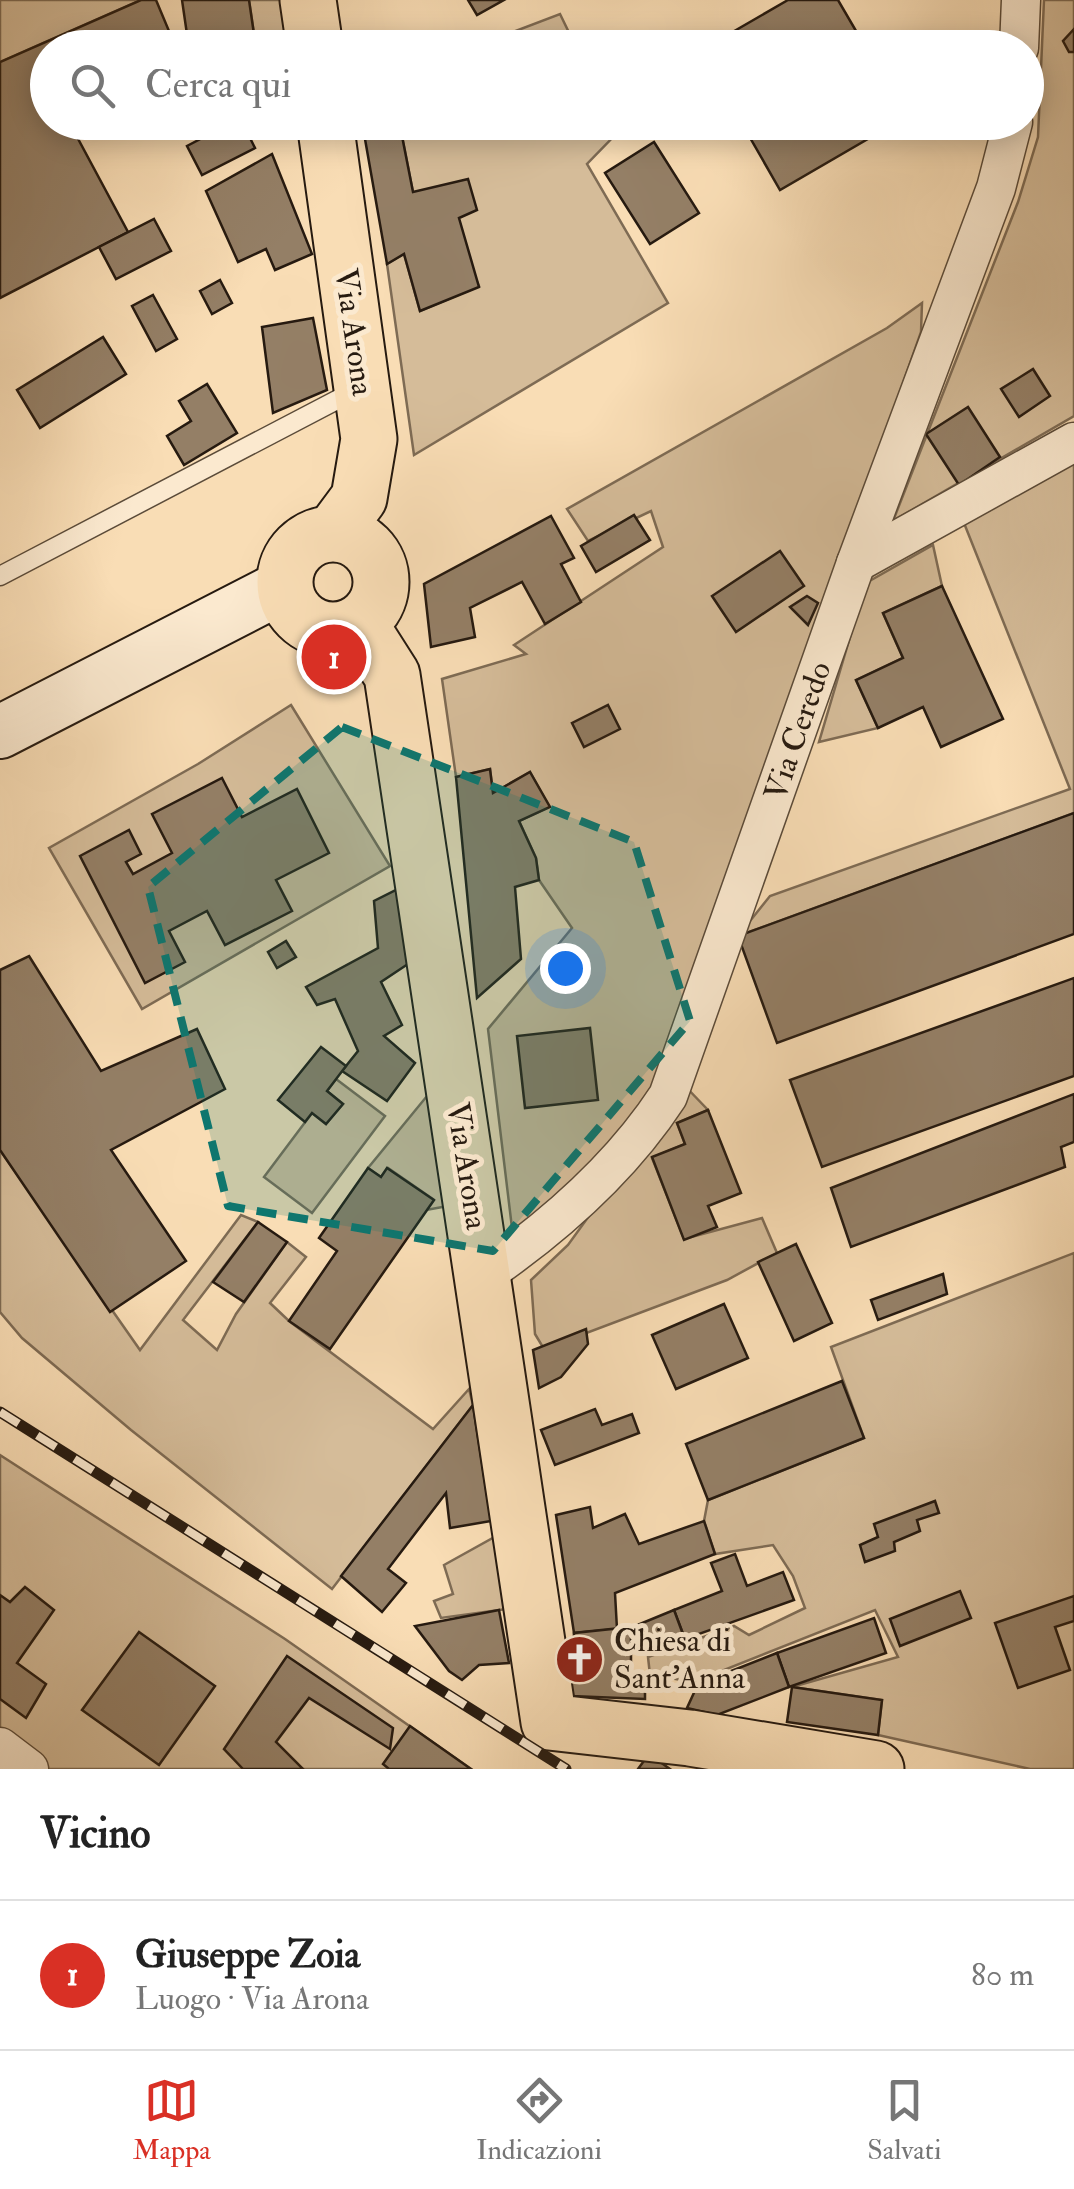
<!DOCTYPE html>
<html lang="it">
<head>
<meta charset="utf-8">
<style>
  :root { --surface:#fff; --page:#f6f6f6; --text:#222; --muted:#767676; --line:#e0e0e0; --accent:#d93025 }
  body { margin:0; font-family:"IM FELL Double Pica",serif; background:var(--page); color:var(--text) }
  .you { position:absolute; left:565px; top:968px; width:35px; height:35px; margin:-25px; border:8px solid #fff; border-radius:50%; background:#1a73e8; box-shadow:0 0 0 15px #1a73e833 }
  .badge { display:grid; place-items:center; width:65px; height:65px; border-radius:50%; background:var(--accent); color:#fff; font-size:32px; font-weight:700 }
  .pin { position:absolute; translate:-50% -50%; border:5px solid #fff; box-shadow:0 2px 10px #0006 }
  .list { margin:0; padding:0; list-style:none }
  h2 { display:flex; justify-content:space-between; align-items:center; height:130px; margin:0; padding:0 40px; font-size:42px }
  h2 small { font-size:32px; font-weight:400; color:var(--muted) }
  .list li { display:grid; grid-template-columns:65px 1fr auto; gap:30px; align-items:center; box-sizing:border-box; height:150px; padding:0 40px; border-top:2px solid var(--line) }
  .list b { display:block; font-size:38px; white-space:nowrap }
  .list p { margin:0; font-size:32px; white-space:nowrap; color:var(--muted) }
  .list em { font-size:32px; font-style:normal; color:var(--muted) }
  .icon { flex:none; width:55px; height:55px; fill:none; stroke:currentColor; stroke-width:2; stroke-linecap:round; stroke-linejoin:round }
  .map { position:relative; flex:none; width:1074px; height:1769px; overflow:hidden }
  .search { position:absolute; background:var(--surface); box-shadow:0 5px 25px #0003; left:30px; right:30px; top:30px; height:110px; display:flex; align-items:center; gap:25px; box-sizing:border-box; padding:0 35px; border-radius:55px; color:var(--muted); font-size:38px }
  .sheet { height:280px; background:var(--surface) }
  nav { display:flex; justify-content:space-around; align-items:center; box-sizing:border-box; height:140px; border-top:2px solid var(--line); background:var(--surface); font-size:28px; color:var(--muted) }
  nav a { display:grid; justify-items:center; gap:5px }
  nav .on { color:var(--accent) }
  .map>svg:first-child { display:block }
  .green { fill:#d5bc99; stroke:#7e6b54; stroke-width:2.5 }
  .building { fill:#947f66; stroke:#261a10; stroke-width:2.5 }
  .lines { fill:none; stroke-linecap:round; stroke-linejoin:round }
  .service-casing { stroke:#5b4b39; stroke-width:21 }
  .minor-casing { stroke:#5b4b39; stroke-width:41 }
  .secondary-casing { stroke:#261a10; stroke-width:56 }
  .primary-casing { stroke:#261a10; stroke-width:59 }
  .service { stroke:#fbe9cf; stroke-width:18 }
  .minor { stroke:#fbe9cf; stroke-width:38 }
  .secondary { stroke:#fbe9cf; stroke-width:52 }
  .primary { stroke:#f9ddb5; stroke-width:55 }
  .rail-casing { stroke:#261a10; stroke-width:11 }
  .rail { stroke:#fbe9cf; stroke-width:8; stroke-dasharray:22; stroke-linecap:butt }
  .marked { fill:#0f766e; fill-opacity:0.2; stroke:#0f766e; stroke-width:8; stroke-dasharray:20 12; stroke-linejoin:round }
  .labels { text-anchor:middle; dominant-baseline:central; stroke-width:10; stroke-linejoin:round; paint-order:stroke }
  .street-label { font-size:32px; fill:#261a10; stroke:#fbe9cf }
  .poi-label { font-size:32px; fill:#261a10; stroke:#fbe9cf; text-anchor:start }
</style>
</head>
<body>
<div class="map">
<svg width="1074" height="1769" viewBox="0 0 1074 1769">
  <rect width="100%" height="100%" fill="#f9ddb5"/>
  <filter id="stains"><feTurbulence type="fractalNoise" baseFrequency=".002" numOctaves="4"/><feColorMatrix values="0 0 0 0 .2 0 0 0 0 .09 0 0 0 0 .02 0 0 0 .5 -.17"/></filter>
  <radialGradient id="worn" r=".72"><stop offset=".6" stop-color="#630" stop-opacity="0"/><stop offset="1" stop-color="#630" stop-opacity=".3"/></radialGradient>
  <g class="green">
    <path d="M0,0h141l-141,62z"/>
    <path d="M249,0h42l9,47h-44z"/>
    <path d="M1044,0h30v416l-181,105 125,-319 20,-65z"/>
    <path d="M560,14l16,33h-102z"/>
    <path d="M419,122l195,1 4,9 -31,32 81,139 -254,152 -27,-191 17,-10 16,57 59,-25 -29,-65 -37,-29 -12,-61z"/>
    <path d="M922,303l-1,29 -262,748 -28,44 -93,99 -26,5 -24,-199 84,-101 -33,-48 -3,-22 -17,-37 30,-14 -19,-35 -37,21 -3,-24 -34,8 -14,-98 84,-25 -12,-9 149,-98 -12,-36 -63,30 -21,-32 320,-181z"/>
    <path d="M1074,461v352l-336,123 32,-40 300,-107 -106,-266z"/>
    <path d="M933,545l9,41 -59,27 20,45 -47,22 22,48 -59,14 47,-159z"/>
    <path d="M291,705l99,161 -248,143 -93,-161 149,-84z"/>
    <path d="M336,1079l49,37 -73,97 -48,-36 48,-64 14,11 17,-20 -16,-13z"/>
    <path d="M684,1085l24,25 -31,13 8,21 -33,14 32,81 78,-21 15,35 -50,27 -183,69 -9,-15 -4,-54 37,-35z"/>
    <path d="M427,1096l21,110 -22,4 7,-11 -45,-31 -7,9 -13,-9z"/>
    <path d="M0,1150l140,200 101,-135 17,7 -75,98 34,30 19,-36 51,-72 19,15 -36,46 19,18 144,108 36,-40 4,16 -141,184 -201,-159 -109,-92 -22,-26z"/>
    <path d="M1074,1253v516h-44l-152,-34 4,-35 -90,-13 106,-30 -23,-47 -181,72 -44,-7 -2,-18 86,-31 15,9 56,-27 -12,-32 -20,-31 -58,9 -11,-33 4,-21 156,-62 -33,-91z"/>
    <path d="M0,1455l285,184 186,130h-471z"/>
    <path d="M500,1534l14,74 -73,10 -7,-17 19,-7 -9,-29z"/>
  </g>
  <g class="building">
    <path d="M141,0h15l13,31 -37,17h-84v20l-7,3 7,11v40h21l59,110 -128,66v-236z"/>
    <path d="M182,0h67l7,48h-67z"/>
    <path d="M468,0h36l-27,15z"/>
    <path d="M788,0h50l28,48h-161z"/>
    <path d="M1074,29v23h-5l-6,-11z"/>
    <path d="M233,122h9l13,26 -53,27 -15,-29z"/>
    <path d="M362,122h57l-18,9 12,61 55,-13 9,31 -18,8 20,69 -59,24 -16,-57 -17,10z"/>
    <path d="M741,122h156l-117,68z"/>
    <path d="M654,142l45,71 -49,31 -45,-71z"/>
    <path d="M272,154l40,100 -37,16 -9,-21 -28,13 -32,-71z"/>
    <path d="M154,219l17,32 -55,28 -17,-32z"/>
    <path d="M220,280l12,23 -20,11 -12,-23z"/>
    <path d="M153,295l24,44 -21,12 -24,-45z"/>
    <path d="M313,318l14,72 -54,23 -11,-86z"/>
    <path d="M103,337l23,37 -86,54 -23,-38z"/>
    <path d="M1033,369l17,27 -31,21 -18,-28z"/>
    <path d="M207,384l30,49 -53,32 -17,-29 24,-15 -12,-20z"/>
    <path d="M968,407l32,50 -41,28 -33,-51z"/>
    <path d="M634,515l16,25 -54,32 -15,-26z"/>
    <path d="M551,516l23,42 -13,6 20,38 -36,22 -23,-42 -52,26 5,29 -44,10 -7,-63z"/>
    <path d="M780,551l24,35 -68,46 -24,-36z"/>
    <path d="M942,586l61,133 -62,28 -18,-40 -45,21 -22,-48 47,-22 -20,-45z"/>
    <path d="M807,596l11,7 -10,22 -18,-18z"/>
    <path d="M608,705l12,24 -36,18 -12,-24z"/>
    <path d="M490,769l3,24 37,-21 20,35 -31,14 17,37 3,22 -24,7 6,72 -44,39 -21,-221z"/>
    <path d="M222,778l20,39 55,-28 32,64 -53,27 16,31 -67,34 -18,-34 -38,20 16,31 -40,21 -65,-127 49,-26 12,24 -15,8 7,12 39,-21 -20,-39z"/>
    <path d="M1074,813v121l-297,109 -39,-107z"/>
    <path d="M406,885l11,73 -36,24 21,43 -18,11 31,27 -28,38 -45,-30 16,-20 -23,-52 -18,6 -11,-18 72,-39 -4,-47z"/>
    <path d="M286,941l10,16 -19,11 -9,-16z"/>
    <path d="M29,956l72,115 96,-42 28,60 -114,61 75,111 -76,51 -110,-162v-180z"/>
    <path d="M1074,978v98l-252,91 -32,-87z"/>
    <path d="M590,1028l8,72 -73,8 -8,-72z"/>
    <path d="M321,1047l25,19 -19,25 16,13 -17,20 -14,-11 -7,9 -27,-22z"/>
    <path d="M1074,1094v48l-13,5 4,20 -214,80 -20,-59z"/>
    <path d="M708,1110l33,83 -33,13 9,21 -33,13 -32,-83 33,-13 -8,-21z"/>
    <path d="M368,1168l13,9 6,-9 47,32 -104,149 -41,-28 48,-70 -18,-13z"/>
    <path d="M258,1222l29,20 -43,60 -31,-20z"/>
    <path d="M796,1244l36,79 -38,18 -36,-79z"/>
    <path d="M943,1274l4,20 -69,26 -7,-20z"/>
    <path d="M724,1304l24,54 -72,31 -24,-54z"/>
    <path d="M586,1329l2,15 -27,33 -22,11 -6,-38z"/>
    <path d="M842,1381l22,57 -156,62 -22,-56z"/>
    <path d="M473,1405l18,116 -41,7 -4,-35 -58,76 18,14 -24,29 -41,-36z"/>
    <path d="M595,1409l7,16 30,-11 7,19 -84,32 -14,-35z"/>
    <path d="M935,1501l4,12 -22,7 3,11 -26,11 1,9 -30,11 -5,-17 18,-8 -4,-13z"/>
    <path d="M590,1507l3,21 32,-14 14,30 65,-23 11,33 -100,39 2,36 -43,4 -18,-118z"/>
    <path d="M735,1554l12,32 36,-14 11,28 -109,39 -11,-29 48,-19 -11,-28z"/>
    <path d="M25,1587l29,23 -37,53 29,21 -20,34 -26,-19v-104l10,7z"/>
    <path d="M960,1591l11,27 -71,28 -10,-27z"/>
    <path d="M1074,1596v25l-19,6 15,43 -52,18 -23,-65z"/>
    <path d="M499,1610l10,53 -30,2 -17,15 -13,-9 -34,-45z"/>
    <path d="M674,1610l10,27 -40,13 -9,-24z"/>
    <path d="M874,1618l12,35 -97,34 -12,-34z"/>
    <path d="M631,1627v58h14v14l-74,-3 3,-63z"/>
    <path d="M139,1632l76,54 -56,79 -77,-55z"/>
    <path d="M777,1653l12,34 -72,28 -30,-7 11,-24z"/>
    <path d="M287,1656l106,72 -3,21 -81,-51 -33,44 27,27h-60l-19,-20z"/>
    <path d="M792,1687l90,13 -4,35 -91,-13z"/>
    <path d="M410,1726l61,43h-82l-6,-5z"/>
    <path d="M649,1754l21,15h-32z"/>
  </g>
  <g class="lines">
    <defs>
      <path id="service" d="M0,576l354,-185"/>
      <g id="minor">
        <path d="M1019,48l2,-48"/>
        <path d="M856,563l218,-121"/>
        <path d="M484,1275c71,-49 137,-107 184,-179l188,-533 140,-375 17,-66"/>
        <path d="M0,1747l29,22"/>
      </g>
      <path id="secondary" d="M0,732l284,-146"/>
      <g id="primary">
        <path d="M308,0l7,48"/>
        <path d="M325,122l44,317 -10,59 -26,35"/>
        <circle cx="333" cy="582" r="48"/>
        <path d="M348,628l23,14 21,33 157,1047 141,16 186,31"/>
      </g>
    </defs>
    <use href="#service" class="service-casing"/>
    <use href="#minor" class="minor-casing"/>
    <use href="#secondary" class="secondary-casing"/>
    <use href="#primary" class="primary-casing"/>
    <use href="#service" class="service"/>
    <use href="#minor" class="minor"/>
    <use href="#secondary" class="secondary"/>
    <use href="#primary" class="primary"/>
    <defs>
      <path id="rail" d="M0,1412l566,357"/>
    </defs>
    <use href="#rail" class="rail-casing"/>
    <use href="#rail" class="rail"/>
  </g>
  <path class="marked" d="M342,727l292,115 56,179 -197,230 -265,-45 -80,-319z"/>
  <defs>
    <symbol id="church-disc" viewBox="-11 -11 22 22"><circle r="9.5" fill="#8f2418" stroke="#fbe9cf"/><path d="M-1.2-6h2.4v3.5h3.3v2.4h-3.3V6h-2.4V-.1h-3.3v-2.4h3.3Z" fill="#fff"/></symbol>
  </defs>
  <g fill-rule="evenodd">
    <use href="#church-disc" x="552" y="1632" width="55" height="55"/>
  </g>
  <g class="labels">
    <g class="street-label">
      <text transform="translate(354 332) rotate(82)">Via Arona</text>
      <text transform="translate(798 731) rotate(-71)">Via Ceredo</text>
      <text transform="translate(467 1166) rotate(81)">Via Arona</text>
    </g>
    <g class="poi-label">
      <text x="614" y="1641">Chiesa di<tspan x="614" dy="37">Sant'Anna</tspan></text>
    </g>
  </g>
  <rect width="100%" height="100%" filter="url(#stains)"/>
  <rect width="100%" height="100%" fill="url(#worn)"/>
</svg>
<div class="you"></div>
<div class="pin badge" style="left:334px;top:657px">1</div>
<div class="search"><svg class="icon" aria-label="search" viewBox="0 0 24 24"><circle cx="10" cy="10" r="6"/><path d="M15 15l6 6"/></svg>Cerca qui</div>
</div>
<section class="sheet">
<h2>Vicino<small></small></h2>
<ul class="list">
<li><span class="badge">1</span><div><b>Giuseppe Zoia</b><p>Luogo · Via Arona</p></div><em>80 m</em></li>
</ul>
</section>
<nav>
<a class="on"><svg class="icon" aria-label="map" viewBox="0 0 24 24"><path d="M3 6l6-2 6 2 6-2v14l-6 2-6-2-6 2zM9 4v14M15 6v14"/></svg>Mappa</a>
<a><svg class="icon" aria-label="directions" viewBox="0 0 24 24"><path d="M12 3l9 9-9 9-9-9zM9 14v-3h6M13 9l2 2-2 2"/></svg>Indicazioni</a>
<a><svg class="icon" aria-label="saved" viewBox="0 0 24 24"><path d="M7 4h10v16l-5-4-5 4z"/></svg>Salvati</a>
</nav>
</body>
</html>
